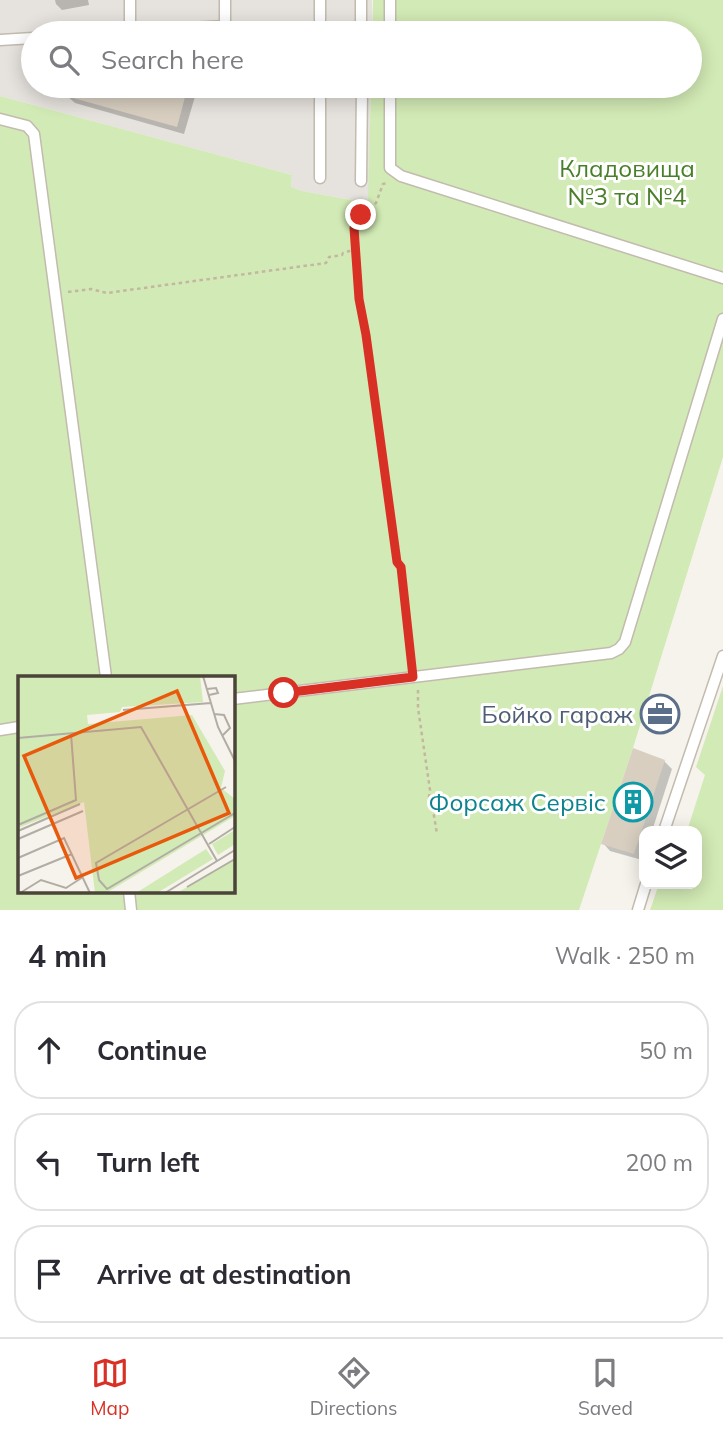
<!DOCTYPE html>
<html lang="en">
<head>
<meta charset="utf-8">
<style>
  :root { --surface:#fff; --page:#f7f7f7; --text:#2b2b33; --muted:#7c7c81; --line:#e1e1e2; --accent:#d93025 }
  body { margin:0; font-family:Mulish,sans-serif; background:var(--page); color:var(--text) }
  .controls { position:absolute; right:21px; bottom:21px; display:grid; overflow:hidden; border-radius:14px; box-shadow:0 4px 18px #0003 }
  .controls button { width:63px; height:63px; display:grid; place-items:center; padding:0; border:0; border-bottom:2px solid var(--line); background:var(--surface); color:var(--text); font:35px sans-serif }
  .stop { position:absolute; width:21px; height:21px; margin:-16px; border:5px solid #d93025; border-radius:50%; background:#fff }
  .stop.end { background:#d93025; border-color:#fff; box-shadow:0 2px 7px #0008 }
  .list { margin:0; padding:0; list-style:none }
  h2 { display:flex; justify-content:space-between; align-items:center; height:91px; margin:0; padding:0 28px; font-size:30px }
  h2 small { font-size:23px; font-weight:400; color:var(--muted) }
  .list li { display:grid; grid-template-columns:46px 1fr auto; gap:21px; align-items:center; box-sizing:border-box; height:98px; margin:0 14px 14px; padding:0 14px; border:2px solid var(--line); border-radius:28px }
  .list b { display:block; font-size:26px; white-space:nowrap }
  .list em { font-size:23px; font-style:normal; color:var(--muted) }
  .icon { flex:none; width:38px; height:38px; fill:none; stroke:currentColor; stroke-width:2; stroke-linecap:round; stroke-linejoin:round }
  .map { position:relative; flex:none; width:723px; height:910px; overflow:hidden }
  .search { position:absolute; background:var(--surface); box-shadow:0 4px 18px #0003; left:21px; right:21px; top:21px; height:77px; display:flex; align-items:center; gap:18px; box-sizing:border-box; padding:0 24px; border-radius:38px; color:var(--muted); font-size:26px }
  .sheet { height:427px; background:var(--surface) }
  nav { display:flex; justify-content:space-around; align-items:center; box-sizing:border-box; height:98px; border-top:2px solid var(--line); background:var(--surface); font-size:19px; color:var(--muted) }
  nav a { display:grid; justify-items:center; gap:4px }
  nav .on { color:var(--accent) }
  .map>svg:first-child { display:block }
  .industrial { fill:#e6e2dd }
  .green { fill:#d2eab5; fill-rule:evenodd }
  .shadow { fill:#0003 }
  .building { fill:#d8cfc1 }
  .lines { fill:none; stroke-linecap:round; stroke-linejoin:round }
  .lane-casing { stroke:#c2bbae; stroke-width:13 }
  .path { stroke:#c4b79f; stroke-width:2.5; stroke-dasharray:3.5 3.5; stroke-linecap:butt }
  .lane { stroke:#fff; stroke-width:10 }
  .route { stroke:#d93025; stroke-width:9 }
  .labels { text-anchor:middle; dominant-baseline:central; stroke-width:6; stroke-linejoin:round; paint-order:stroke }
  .park-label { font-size:24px; fill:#4a7f2a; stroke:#fff }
  .service-label { font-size:24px; fill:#4e5e75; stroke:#fff; text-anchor:end }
  .culture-label { font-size:24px; fill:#0d838f; stroke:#fff; text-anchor:end }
  .inset-road { fill:none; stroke:#b2ada4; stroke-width:2 }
  .view { fill:#e8590c; fill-opacity:0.15; stroke:#e8590c; stroke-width:3.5 }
  .inset-edge { fill:none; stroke:#4b4439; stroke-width:3.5 }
</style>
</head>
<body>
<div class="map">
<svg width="723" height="910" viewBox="0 0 723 910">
  <rect width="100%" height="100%" fill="#f6f3ec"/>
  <path class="industrial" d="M0,0h372v33h-339v53h338l-2,117 -67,-12 -11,-4 1,-12 -292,-79z"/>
  <g class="green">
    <path d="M373,0h350v457l-90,291 -54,162h-579v-814l292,79 -1,12 11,4 66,12 3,-117h319v-53h-318zM19,677h214v214h-214z"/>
    <path d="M723,686v224h-73l9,-26h38v-53h-10l18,-56 -9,-8z"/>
  </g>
  <g class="shadow">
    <path d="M55,0h33l1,5 -27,5 -6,-6z"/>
    <path d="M70,86h118l8,7 -12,41 -109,-31 -8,-7z"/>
    <path d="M664,761l8,8 -20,62h-8v23l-2,6 -32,-9 -7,-8z"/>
  </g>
  <g class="building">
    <path d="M68,86h120l-11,41 -111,-31z"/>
    <path d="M633,748l32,12 -31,94 -33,-10z"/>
  </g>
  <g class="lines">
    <defs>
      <g id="lane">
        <path d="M320,0v33"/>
        <path d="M361,0v33"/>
        <path d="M130,32v-32"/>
        <path d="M104,33l121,-7v-26"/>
        <path d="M390,33v-33"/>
        <path d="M0,40l33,-2"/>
        <path d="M320,86v92"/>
        <path d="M390,86v82l11,8 322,102"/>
        <path d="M0,119l27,7 7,8 72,543"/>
        <path d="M361,181l1,-95"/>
        <path d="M233,699l378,-46 8,-4 6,-7 98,-323"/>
        <path d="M0,730l19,-3"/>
        <path d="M664,831l59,-175"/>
        <path d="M129,891l2,19"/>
        <path d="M638,910l8,-26"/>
      </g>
    </defs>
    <use href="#lane" class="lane-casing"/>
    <g class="path">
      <path d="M356,249l3,50 7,36 31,227 4,5 11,99"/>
      <path d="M68,292l23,-3 16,4 219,-30 3,-6 13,-2 1,-2 13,-4 -1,-24 4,-4 2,-6 15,-12 7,-19 4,-1"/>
      <path d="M418,690v18l12,82 -1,7 3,7 5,30"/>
    </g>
    <use href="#lane" class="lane"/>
  </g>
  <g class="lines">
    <path class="route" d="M284,693l129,-16 -12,-110 -4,-5 -31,-227 -7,-36 -5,-71 7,-13"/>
  </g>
  <defs>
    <symbol id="office-ring" viewBox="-11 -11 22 22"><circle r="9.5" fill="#fff" stroke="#5c6f8a" stroke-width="1.5"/><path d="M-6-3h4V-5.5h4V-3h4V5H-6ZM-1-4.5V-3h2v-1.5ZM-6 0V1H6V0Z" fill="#5c6f8a"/></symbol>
    <symbol id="building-ring" viewBox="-11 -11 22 22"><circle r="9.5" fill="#fff" stroke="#0f9aa8" stroke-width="1.5"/><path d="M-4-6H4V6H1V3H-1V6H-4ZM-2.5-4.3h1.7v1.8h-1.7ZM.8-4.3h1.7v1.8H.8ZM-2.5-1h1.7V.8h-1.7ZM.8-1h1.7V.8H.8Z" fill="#0f9aa8"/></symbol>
  </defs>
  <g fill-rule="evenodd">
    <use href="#office-ring" x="638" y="692" width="44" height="44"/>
    <use href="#building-ring" x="611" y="780" width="44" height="44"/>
  </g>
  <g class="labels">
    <g class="park-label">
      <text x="627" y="168">Кладовища<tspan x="627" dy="28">№3 та №4</tspan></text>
    </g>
    <g class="service-label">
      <text x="633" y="714">Бойко гараж</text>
    </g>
    <g class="culture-label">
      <text x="606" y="802">Форсаж Сервіс</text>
    </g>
  </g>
  <g transform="translate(18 676)">
    <rect width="217" height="217" fill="#f6f3ec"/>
    <path d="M0,0h182l3,26 -81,5 -2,5 -33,3 1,9 104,-9 33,56 -4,17 14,11v17l-129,77h-11l-11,-91 -66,26zM217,154v14l-17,11 -6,-11zM188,173l7,10 -56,34h-21zM217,182v35h-58l45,-27z" fill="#d2eab5"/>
    <path class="inset-road" d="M185,0l15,51 17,34M189,13l9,-1 2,5 -9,2M105,34l88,-7M196,38l10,1 6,13 -8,8M0,62l123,-11 76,134M208,111l-130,76 3,17 8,9 128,-76M0,149l58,-25 -5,-66M0,155l62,-27M0,163l65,-28M191,168l26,-17M0,182l46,-20 26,55M0,200l54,-22M169,211l48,-28M2,217l21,-13 25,8 17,-11M147,217l70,-43"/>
    <path class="view" d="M159,15l52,122 -153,65 -52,-122z"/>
    <rect width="217" height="217" class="inset-edge"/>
  </g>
</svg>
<div class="controls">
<button><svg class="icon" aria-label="layers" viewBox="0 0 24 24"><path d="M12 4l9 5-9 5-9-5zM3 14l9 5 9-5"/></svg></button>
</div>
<div class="stop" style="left:284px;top:693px"></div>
<div class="stop end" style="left:361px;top:215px"></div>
<div class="search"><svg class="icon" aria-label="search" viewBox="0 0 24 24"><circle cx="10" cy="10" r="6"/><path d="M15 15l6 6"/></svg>Search here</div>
</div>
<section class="sheet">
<h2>4 min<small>Walk · 250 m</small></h2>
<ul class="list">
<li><svg class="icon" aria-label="ahead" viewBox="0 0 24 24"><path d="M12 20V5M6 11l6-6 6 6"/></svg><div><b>Continue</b></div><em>50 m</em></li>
<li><svg class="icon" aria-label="left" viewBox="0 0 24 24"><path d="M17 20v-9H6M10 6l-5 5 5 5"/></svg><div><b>Turn left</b></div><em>200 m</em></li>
<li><svg class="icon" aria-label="arrive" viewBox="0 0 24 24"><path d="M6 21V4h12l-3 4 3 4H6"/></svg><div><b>Arrive at destination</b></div></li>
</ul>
</section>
<nav>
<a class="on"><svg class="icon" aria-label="map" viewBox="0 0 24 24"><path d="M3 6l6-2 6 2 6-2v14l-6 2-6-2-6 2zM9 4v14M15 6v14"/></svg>Map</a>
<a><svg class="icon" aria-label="directions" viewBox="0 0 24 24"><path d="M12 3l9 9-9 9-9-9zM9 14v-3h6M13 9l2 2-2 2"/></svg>Directions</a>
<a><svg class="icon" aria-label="saved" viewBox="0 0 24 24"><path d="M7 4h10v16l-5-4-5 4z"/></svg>Saved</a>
</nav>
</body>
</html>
